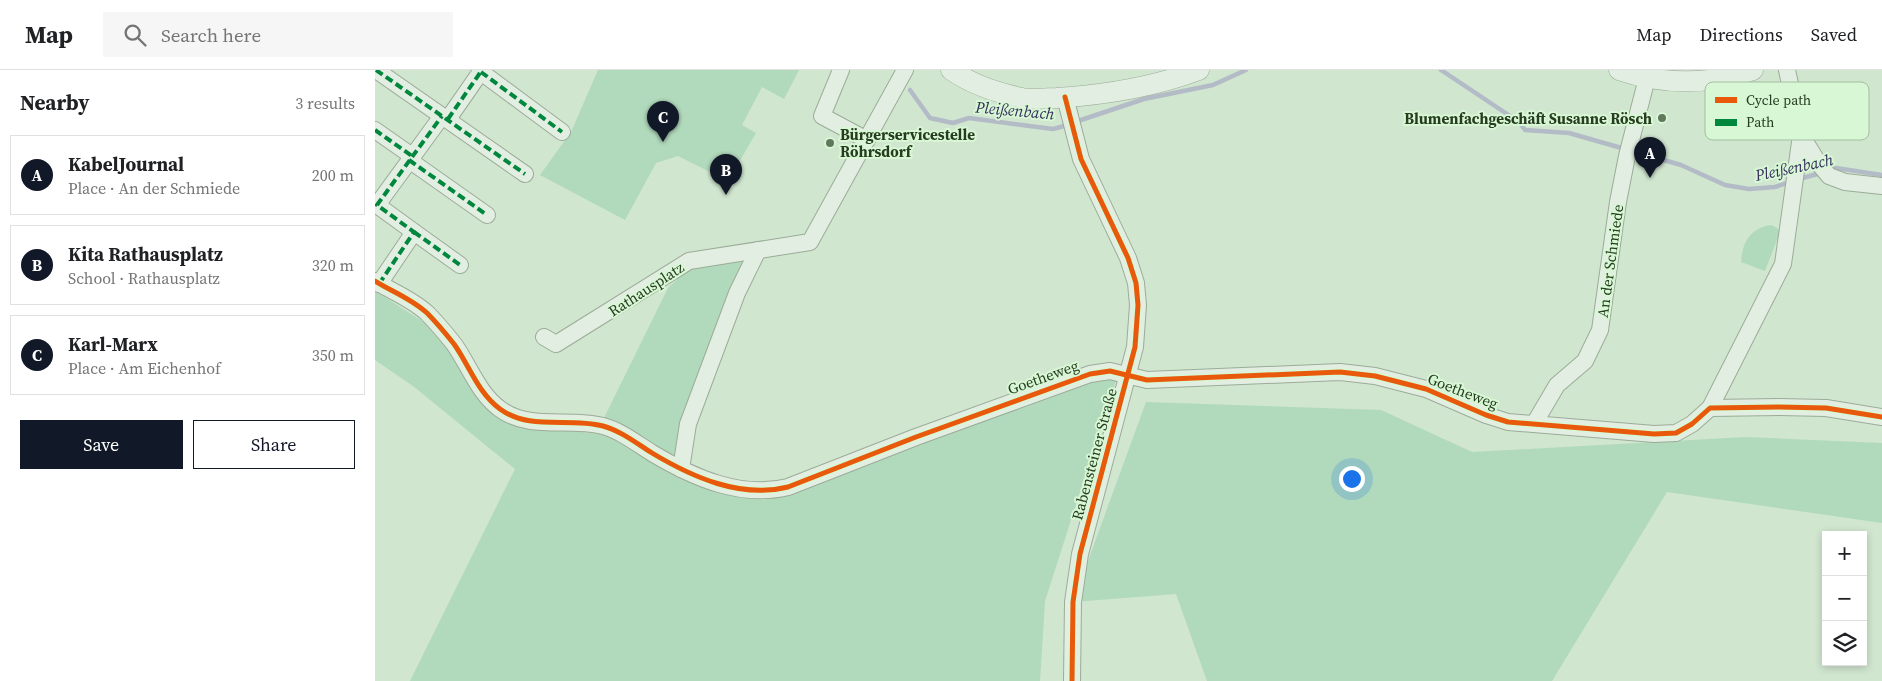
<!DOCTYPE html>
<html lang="en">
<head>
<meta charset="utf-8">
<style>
  :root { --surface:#fff; --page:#f6f6f6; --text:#202124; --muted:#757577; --line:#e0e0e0; --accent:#111827 }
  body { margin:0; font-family:"Source Serif 4",serif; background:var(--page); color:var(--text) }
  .controls { position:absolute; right:15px; bottom:15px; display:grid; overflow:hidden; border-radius:0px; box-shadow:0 2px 8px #0003 }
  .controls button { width:45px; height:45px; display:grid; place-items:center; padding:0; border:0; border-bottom:1px solid var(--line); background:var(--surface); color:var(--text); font:25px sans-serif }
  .you { position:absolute; left:976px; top:408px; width:18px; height:18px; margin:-12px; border:4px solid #fff; border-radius:50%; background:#1a73e8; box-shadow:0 0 0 8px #1a73e833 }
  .badge { display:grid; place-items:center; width:32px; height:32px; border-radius:50%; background:var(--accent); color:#fff; font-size:16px; font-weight:700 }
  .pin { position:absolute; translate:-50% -41px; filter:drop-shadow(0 1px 2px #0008) }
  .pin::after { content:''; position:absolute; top:26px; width:18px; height:15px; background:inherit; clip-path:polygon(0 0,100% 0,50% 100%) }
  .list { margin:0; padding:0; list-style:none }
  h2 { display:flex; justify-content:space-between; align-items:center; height:65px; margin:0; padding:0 20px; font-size:21px }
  h2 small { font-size:16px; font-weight:400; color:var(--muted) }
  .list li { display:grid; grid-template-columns:32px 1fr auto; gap:15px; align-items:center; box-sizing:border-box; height:80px; margin:0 10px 10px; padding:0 10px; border:1px solid var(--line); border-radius:0px }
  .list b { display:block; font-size:19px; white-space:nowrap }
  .list p { margin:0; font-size:16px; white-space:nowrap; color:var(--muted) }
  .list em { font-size:16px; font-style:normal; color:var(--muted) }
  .actions { display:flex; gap:10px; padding:15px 20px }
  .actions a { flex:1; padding:11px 0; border:1px solid var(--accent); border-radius:0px; text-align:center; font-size:18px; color:var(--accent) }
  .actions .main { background:var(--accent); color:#fff }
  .icon { flex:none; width:28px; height:28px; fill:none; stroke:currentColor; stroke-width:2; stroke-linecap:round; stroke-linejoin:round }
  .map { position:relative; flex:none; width:1507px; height:611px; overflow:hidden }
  header { display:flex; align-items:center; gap:30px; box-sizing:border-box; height:70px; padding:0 25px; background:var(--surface); border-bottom:1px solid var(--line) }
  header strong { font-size:24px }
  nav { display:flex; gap:28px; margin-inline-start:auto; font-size:18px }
  .search { width:350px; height:45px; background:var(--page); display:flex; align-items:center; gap:12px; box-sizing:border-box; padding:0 18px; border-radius:0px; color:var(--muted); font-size:19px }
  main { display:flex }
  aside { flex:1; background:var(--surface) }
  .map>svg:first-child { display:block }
  .green { fill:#b1d9bb }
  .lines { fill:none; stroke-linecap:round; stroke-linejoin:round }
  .stream { stroke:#b3bbc7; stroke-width:4.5 }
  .minor-casing { stroke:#9bac98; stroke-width:18 }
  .tertiary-casing { stroke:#9bac98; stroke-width:21 }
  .minor { stroke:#e2eee1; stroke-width:16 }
  .tertiary { stroke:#e2eee1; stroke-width:20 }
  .quiet { stroke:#00873e; stroke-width:4; stroke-dasharray:8 4; stroke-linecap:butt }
  .cycleway-casing { stroke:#d7f7d5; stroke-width:8 }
  .cycleway { stroke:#e8590c; stroke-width:5 }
  .poi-dot { fill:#62785d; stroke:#d7f7d5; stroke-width:2 }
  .labels { text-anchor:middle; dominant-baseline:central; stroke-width:4; stroke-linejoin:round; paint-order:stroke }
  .poi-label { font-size:15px; font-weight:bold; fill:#273c1f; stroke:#d7f7d5; text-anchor:end }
  .street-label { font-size:15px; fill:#273c1f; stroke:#d7f7d5 }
  .water-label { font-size:16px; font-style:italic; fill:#352d5c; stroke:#d7f7d5 }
  .key { fill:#d7f7d5; stroke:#a2bf9e; stroke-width:1 }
  .key-label { font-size:14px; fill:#273c1f }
</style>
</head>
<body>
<header>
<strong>Map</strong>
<div class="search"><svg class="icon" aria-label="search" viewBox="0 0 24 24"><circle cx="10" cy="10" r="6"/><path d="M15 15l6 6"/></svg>Search here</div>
<nav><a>Map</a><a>Directions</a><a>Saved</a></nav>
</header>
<main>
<aside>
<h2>Nearby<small>3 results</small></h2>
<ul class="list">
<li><span class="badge">A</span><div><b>KabelJournal</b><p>Place · An der Schmiede</p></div><em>200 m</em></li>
<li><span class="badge">B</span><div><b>Kita Rathausplatz</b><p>School · Rathausplatz</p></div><em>320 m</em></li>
<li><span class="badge">C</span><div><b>Karl-Marx</b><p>Place · Am Eichenhof</p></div><em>350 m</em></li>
</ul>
<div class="actions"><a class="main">Save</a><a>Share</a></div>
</aside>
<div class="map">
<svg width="1507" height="611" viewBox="0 0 1507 611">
  <rect width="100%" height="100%" fill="#d0e6cf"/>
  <g class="green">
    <path d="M223,0h201l-15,29 -22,-12 -20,38 14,8 -28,48 -50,-25 -22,7 -31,57 -85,-45 31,-43z"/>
    <path d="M1396,155l6,3 3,4 -15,39 -24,-9c1,-19 9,-34 30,-37z"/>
    <path d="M373,188l-72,199 -49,-29 -24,-8 65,-132 22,-21z"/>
    <path d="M0,221l58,37 55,79 32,18 89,10 121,58 34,7 331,-121 21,1 -71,221 -5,80h-630l105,-212 -102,-83 -38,-26z"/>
    <path d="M771,332l235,8 91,42 274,-15 136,6v80l-215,-31 -115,189h-345l-31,-87 -103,8z"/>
  </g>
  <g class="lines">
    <g class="stream">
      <path d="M1066,0l78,52 6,8 44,3 56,16"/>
      <path d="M535,20l20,28 23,5 16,-5 84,11 15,-4"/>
      <path d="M700,52l69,-23 69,-14 33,-15"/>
      <path d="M1257,81l49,14 44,20 24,4 26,-2 15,-5"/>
      <path d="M1453,100l8,-2 46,7"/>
      <path d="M1424,109l22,-6"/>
    </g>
    <defs>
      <g id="minor">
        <path d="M1,0l149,104"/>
        <path d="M466,0l-19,46 45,24"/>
        <path d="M1412,0l14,65 18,29 10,12 16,6 37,4"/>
        <path d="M106,2l81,60"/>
        <path d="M690,27l16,62 47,99 8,25 2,22 -3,42 -55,207 -7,48 -1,79"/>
        <path d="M73,49l34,-49"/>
        <path d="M0,60l37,26"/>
        <path d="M34,90l78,55"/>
        <path d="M39,162l46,33"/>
        <path d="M0,211c16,10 37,18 52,32 9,9 19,21 27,31 15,21 24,49 46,65 30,22 69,8 103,17 18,5 33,17 49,27 40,24 89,46 136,34l128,-50 174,-63 20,-3 37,9 193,-8 35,4 51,13 60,26 22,7 146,12 22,-1 16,-9 18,-16 69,-1 47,1 56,9"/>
        <path d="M4,214l35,-52 -37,-27 65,-89"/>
        <path d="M169,267l12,7 133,-83 121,-19 95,-172"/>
        <path d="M1335,338l73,-144 18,-129"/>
        <path d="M1159,354l23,-39 28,-24 15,-31 18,-128 9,-46 20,-78"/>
        <path d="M306,399l7,-45 49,-131 21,-43"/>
      </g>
      <g id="tertiary">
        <path d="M576,0c20,14 47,23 71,28 11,2 23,0 34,0 49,-3 98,-11 143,-28"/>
        <path d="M1244,0c43,15 91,15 134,0"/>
      </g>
    </defs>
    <use href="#minor" class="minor-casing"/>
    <use href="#tertiary" class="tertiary-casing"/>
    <use href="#minor" class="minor"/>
    <use href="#tertiary" class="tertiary"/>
    <g class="quiet">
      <path d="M1,0l149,104"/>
      <path d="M106,2l81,60"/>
      <path d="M73,49l34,-49"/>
      <path d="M0,60l37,26"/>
      <path d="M34,90l78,55"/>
      <path d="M39,162l46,33"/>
      <path d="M4,214l35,-52 -37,-27 65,-89"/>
    </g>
    <defs>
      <g id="cycleway">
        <path d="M690,27l16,62 47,99 8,25 2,22 -3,42 -55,207 -7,48 -1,79"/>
        <path d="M0,211c16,10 37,18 52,32 9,9 19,21 27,31 15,21 24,49 46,65 30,22 69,8 103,17 18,5 33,17 49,27 40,24 89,46 136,34l128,-50 174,-63 20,-3 37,9 193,-8 35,4 51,13 60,26 22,7 146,12 22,-1 16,-9 18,-16 69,-1 47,1 56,9"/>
      </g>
    </defs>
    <use href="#cycleway" class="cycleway-casing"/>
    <use href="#cycleway" class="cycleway"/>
  </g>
  <g class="poi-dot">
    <circle cx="1287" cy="48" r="5"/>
    <circle cx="455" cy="73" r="5"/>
  </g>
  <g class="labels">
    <g class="poi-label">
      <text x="1277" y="48">Blumenfachgeschäft Susanne Rösch</text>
      <text x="465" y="64" text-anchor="start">Bürgerservicestelle<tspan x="465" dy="17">Röhrsdorf</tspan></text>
    </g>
    <g class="street-label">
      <text transform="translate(1235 191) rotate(-82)">An der Schmiede</text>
      <text transform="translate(271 219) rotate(-33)">Rathausplatz</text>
      <text transform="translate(668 307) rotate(-20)">Goetheweg</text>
      <text transform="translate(1088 321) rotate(21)">Goetheweg</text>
      <text transform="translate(719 384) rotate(-75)">Rabensteiner Straße</text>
    </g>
    <g class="water-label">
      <text transform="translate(640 40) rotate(5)">Pleißenbach</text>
      <text transform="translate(1419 97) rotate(-12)">Pleißenbach</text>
    </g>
  </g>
  <rect x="1330" y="12" width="164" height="58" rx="8" class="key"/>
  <rect x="1340" y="27" width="22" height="6" fill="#e8590c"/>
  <rect x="1340" y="49" width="22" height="7" fill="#00873e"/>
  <g class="key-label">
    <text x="1371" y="35">Cycle path</text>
    <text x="1371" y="57">Path</text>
  </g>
</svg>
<div class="controls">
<button>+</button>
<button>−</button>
<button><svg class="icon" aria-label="layers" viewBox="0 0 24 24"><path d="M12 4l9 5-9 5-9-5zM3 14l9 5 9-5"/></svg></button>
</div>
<div class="you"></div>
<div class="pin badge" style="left:1275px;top:108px">A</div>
<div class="pin badge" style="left:351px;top:125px">B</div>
<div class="pin badge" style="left:288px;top:72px">C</div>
</div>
</main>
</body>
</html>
